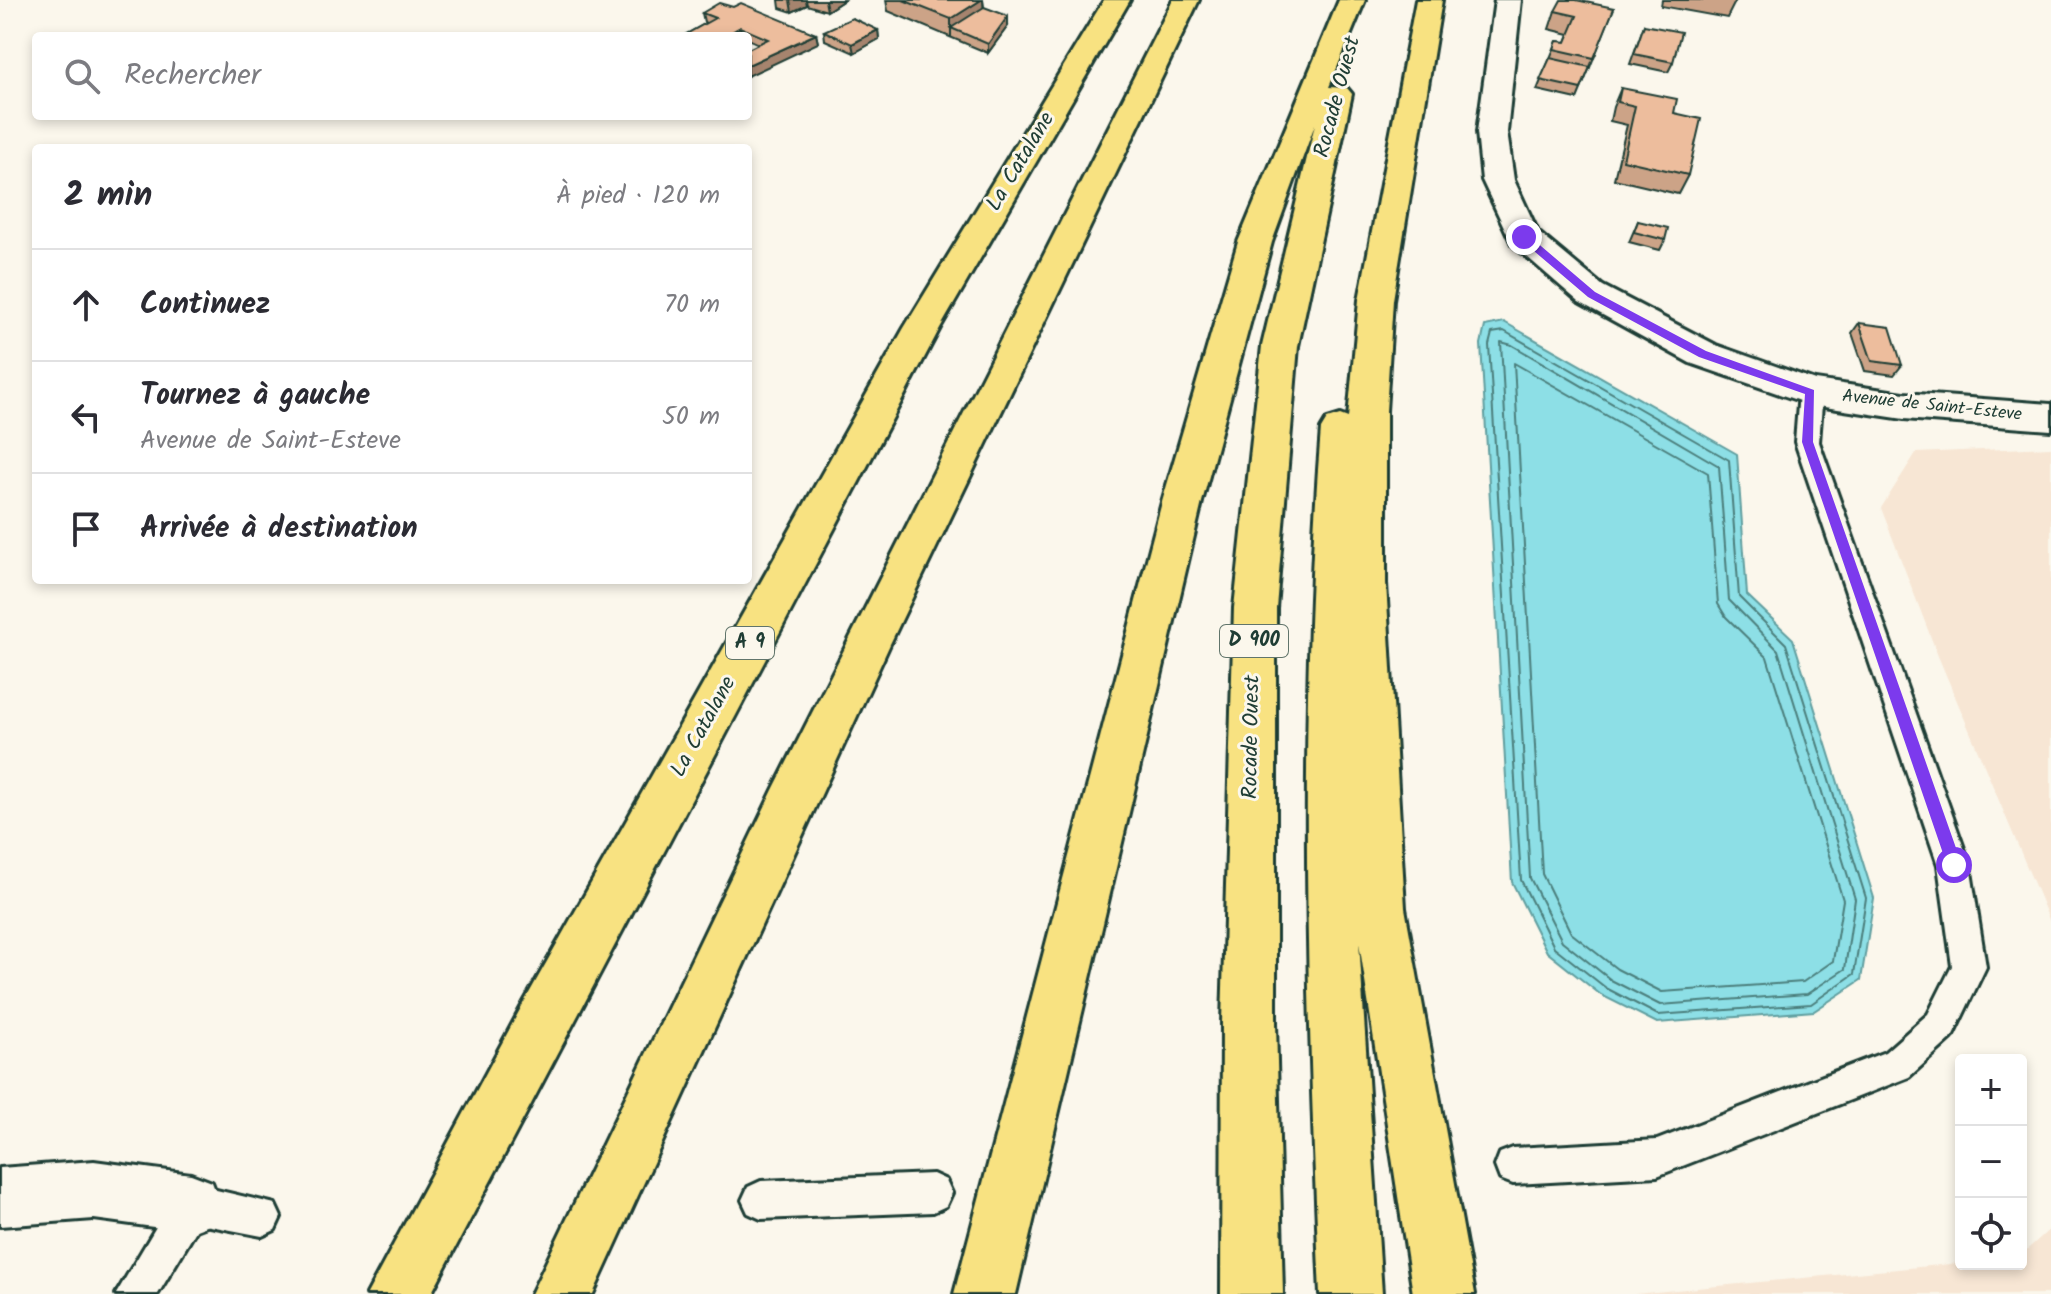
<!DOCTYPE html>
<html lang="fr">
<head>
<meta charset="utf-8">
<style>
  :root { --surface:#fff; --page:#f7f7f7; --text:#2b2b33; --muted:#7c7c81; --line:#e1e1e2 }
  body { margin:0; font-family:Kalam,sans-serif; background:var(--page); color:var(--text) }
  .controls { position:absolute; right:24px; bottom:24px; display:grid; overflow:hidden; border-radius:8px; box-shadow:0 4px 12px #0003 }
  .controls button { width:72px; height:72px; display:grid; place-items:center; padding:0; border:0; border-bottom:2px solid var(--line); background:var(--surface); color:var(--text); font:40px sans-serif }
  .stop { position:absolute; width:24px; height:24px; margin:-18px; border:6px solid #7c3aed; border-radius:50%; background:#fff }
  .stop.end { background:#7c3aed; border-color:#fff; box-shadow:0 2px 8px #0008 }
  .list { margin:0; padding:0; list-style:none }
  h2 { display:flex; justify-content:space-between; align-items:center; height:104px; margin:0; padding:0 32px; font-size:34px }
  h2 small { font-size:26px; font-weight:400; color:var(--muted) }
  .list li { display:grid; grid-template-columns:52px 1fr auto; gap:24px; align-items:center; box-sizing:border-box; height:112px; padding:0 32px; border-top:2px solid var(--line) }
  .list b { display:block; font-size:30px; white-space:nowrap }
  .list p { margin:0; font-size:26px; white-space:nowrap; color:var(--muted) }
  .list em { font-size:26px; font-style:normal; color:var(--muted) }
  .icon { flex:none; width:44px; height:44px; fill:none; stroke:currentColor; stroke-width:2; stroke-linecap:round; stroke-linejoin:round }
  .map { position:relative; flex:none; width:2051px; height:1294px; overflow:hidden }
  .search { position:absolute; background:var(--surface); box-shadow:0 4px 12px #0003; left:32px; top:32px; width:720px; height:88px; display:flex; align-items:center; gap:20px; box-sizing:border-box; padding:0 28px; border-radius:8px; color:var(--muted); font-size:30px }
  .panel { position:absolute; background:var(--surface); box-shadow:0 4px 12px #0003; left:32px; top:144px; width:720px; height:440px; border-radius:8px }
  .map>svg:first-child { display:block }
  .built { fill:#f7e6d4 }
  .water { fill:#8ddfe6; stroke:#619e9f; stroke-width:2 }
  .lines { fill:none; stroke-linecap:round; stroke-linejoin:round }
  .shore { stroke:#4b7e7b; stroke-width:2 }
  .service-casing { stroke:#1f3d34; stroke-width:6 }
  .minor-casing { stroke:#1f3d34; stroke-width:6 }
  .trunk-casing { stroke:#1f3d34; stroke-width:6 }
  .motorway-casing { stroke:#1f3d34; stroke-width:6 }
  .service { fill:#fbf7ec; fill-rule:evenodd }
  .minor { fill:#fbf7ec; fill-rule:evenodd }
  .trunk { fill:#f8e281; fill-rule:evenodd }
  .motorway { fill:#f8e281; fill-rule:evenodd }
  .wall { fill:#cca387; stroke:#1f3d34; stroke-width:2 }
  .shaded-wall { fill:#a6846e; stroke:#1f3d34; stroke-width:2 }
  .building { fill:#edbd9d; stroke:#1f3d34; stroke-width:2 }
  .route { fill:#7c3aed }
  .labels { text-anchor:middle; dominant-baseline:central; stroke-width:6; stroke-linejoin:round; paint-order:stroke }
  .far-street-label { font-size:18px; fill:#1f3d34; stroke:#fbf7ec }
  .shield { fill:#fbf7ec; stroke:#61756b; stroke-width:2 }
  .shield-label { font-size:20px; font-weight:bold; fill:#1f3d34 }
  .street-label { font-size:22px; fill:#1f3d34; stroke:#fbf7ec }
</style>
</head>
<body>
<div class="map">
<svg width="2051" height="1294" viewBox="0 0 2051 1294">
  <rect width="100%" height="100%" fill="#fbf7ec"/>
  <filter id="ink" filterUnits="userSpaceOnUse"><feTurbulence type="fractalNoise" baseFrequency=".0125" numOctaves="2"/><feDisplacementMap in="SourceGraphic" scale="16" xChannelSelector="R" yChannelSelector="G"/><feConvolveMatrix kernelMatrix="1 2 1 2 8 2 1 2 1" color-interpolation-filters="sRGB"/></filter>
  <g filter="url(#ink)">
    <g class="built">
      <path d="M2051,447v477l-113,-268 -57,-148 35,-55z"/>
      <path d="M2051,1228v66h-417l327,-31 60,1v-9z"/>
    </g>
    <path class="water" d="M1504,322l233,132 10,141 46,44 81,259 -13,82 -47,31 -157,12 -56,-28 -54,-43 -35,-70 -31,-538 4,-18z"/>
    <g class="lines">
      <g class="shore">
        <path d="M1504,331l225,129 10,137 47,47 80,254 -12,76 -43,30 -153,11 -52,-27 -52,-41 -33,-67 -32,-535 3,-12z"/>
        <path d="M1501,342l11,3 207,121 10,134 49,50 77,249 -10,70 -38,25 -147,11 -49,-25 -49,-39 -32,-63z"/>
        <path d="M1514,363l194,110 10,131 8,13 41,40 76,243 -10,61 -30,21 -141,10 -45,-23 -46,-36 -29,-59z"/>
      </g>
      <defs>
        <g id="service">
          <path d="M1811,384l8,2 4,6 -4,50 151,423 16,102 -34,71 -43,39 -252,99 -144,8 -13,-5 -5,-13 5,-13 13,-5 144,-8 228,-88 43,-38 24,-48 -14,-101 -143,-423 4,-50 4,-6z"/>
          <path d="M933,1174l13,6 6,13 -6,13 -13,6 -172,7 -13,-6 -6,-13 6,-13 13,-6z"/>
          <path d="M191,1184l84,20 6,13 -6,13 -13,6 -62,-12 -42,70h-42l62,-104z"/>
        </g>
        <g id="minor">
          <path d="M1495,0h26l-14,132 7,48 24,52 65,54 113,59 99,35 89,13 147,11v26l-147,-11 -93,-14 -121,-42 -111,-61 -67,-58 -30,-64 -5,-48z"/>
          <path d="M94,1161l97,13 21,8 8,21 -8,21 -21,8 -97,-13 -94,7v-58z"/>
        </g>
        <g id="trunk">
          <path d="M1339,0h26l-36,87 18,1 5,6 -54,252 -22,262v415l7,271h-62l1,-271 12,-415 28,-262 53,-222 -43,118 -70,260 -186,792h-62l208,-792 76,-260z"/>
          <path d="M1416,0h26l-49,300 -7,111v172l19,325 70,386h-62l-54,-352 23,352h-62c-13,-289 -22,-576 1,-865l6,-10 13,-4 8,3 11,-118z"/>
        </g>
        <g id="motorway">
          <path d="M1104,0h26l-190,328 -509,966h-64l156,-290 381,-676z"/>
          <path d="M1173,0h26l-309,644 -297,650h-62l242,-504z"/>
        </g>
      </defs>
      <use href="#service" class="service-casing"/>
      <use href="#minor" class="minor-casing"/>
      <use href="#trunk" class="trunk-casing"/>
      <use href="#motorway" class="motorway-casing"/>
      <use href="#service" class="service"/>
      <use href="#minor" class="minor"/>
      <use href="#trunk" class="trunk"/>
      <use href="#motorway" class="motorway"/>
    </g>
    <g class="wall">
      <path d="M779,0h65l-17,11 -20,-6 -15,7 -12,-4z"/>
      <path d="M886,0h97l1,7 24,19 -20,27 -100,-42z"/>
      <path d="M1662,0h74l-9,18 -66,-12z"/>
      <path d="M1614,8l-37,91 -40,-9 20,-49 9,1 3,-8 -20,-5 6,-18z"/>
      <path d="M702,13l114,21 2,9 -59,1 -11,-5v-3h-65l23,-13 -2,-1z"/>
      <path d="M1644,25l29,37 -5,10 -38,-8z"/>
      <path d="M878,30l1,9 -25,14 -29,-13 -1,-9z"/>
      <path d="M1621,88l53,25 14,62 -10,19 -64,-15 13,-54 -17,-4 3,-14z"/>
      <path d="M1638,221l27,19 -5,10 -31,-8z"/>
      <path d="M1859,323l43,42 -8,10 -29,-4 -13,-38z"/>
    </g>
    <g class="shaded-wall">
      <path d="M790,0h16l1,5 -15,7z"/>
      <path d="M825,0h19l-17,11z"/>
      <path d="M981,0h2l1,17 -33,11v10v-19z"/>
      <path d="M1008,16v10l-20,27v-9z"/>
      <path d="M740,27l2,9h-17z"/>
      <path d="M878,30l1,9 -25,14 -2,-9z"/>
      <path d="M816,34l2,9 -70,33v-11z"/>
    </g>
    <g class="building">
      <path d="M903,0h78l-30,19z"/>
      <path d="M1561,0h15l38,8 -20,50 -40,-9 3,-8 9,1 11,-26 -22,-5z"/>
      <path d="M719,3l14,4 8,-4 75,31 -68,31v-16l20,-10 -28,-12 -15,9h-42l32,-18 -13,-5z"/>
      <path d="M984,7l24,9 -20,28 -37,-16z"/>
      <path d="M852,18l26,12 -26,14 -28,-13z"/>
      <path d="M1644,25l37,7 -8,30 -39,-8z"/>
      <path d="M1550,58l40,9 -9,22 -41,-9z"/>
      <path d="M1621,88l56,11 -3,14 27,6 -13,56 -65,-15 12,-54 -17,-4z"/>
      <path d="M1638,221l30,7 -3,12 -31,-8z"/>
      <path d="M1859,323l31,4 12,38 -30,-4z"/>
    </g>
  </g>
  <path class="route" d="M1521,235h7l67,57 111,59 108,39 -1,52 149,423 -2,5 -6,2 -7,-7 -145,-423 3,-48 -106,-37 -111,-60 -67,-57z"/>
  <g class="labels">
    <g class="far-street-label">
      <text transform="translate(1932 406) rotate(6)">Avenue de Saint-Esteve</text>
    </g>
    <g class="shield">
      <rect x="1220" y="625" width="68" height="32" rx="6"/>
      <rect x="726" y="627" width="48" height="32" rx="6"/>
    </g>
    <g class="shield-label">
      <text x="1254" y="641">D 900</text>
      <text x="750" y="643">A 9</text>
    </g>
    <g class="street-label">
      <text transform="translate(1338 97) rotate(-75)">Rocade Ouest</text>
      <text transform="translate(1021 162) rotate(-59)">La Catalane</text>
      <text transform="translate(704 727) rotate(-61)">La Catalane</text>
      <text transform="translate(1252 737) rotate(-89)">Rocade Ouest</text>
    </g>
  </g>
</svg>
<div class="controls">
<button>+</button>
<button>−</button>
<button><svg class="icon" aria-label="locate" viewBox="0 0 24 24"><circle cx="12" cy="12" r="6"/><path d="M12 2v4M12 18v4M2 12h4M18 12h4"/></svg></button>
</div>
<div class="stop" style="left:1954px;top:865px"></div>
<div class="stop end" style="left:1524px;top:237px"></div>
<div class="search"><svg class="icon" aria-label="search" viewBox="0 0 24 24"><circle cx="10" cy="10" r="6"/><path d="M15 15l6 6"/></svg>Rechercher</div>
<section class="panel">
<h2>2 min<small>À pied · 120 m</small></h2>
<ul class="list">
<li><svg class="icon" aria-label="ahead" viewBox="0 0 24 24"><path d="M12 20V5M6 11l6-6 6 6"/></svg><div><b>Continuez</b></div><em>70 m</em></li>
<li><svg class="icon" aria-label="left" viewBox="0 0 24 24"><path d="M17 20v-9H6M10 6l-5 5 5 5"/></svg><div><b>Tournez à gauche</b><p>Avenue de Saint-Esteve</p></div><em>50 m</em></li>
<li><svg class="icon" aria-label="arrive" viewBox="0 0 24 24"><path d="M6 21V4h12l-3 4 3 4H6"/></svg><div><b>Arrivée à destination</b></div></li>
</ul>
</section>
</div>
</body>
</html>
